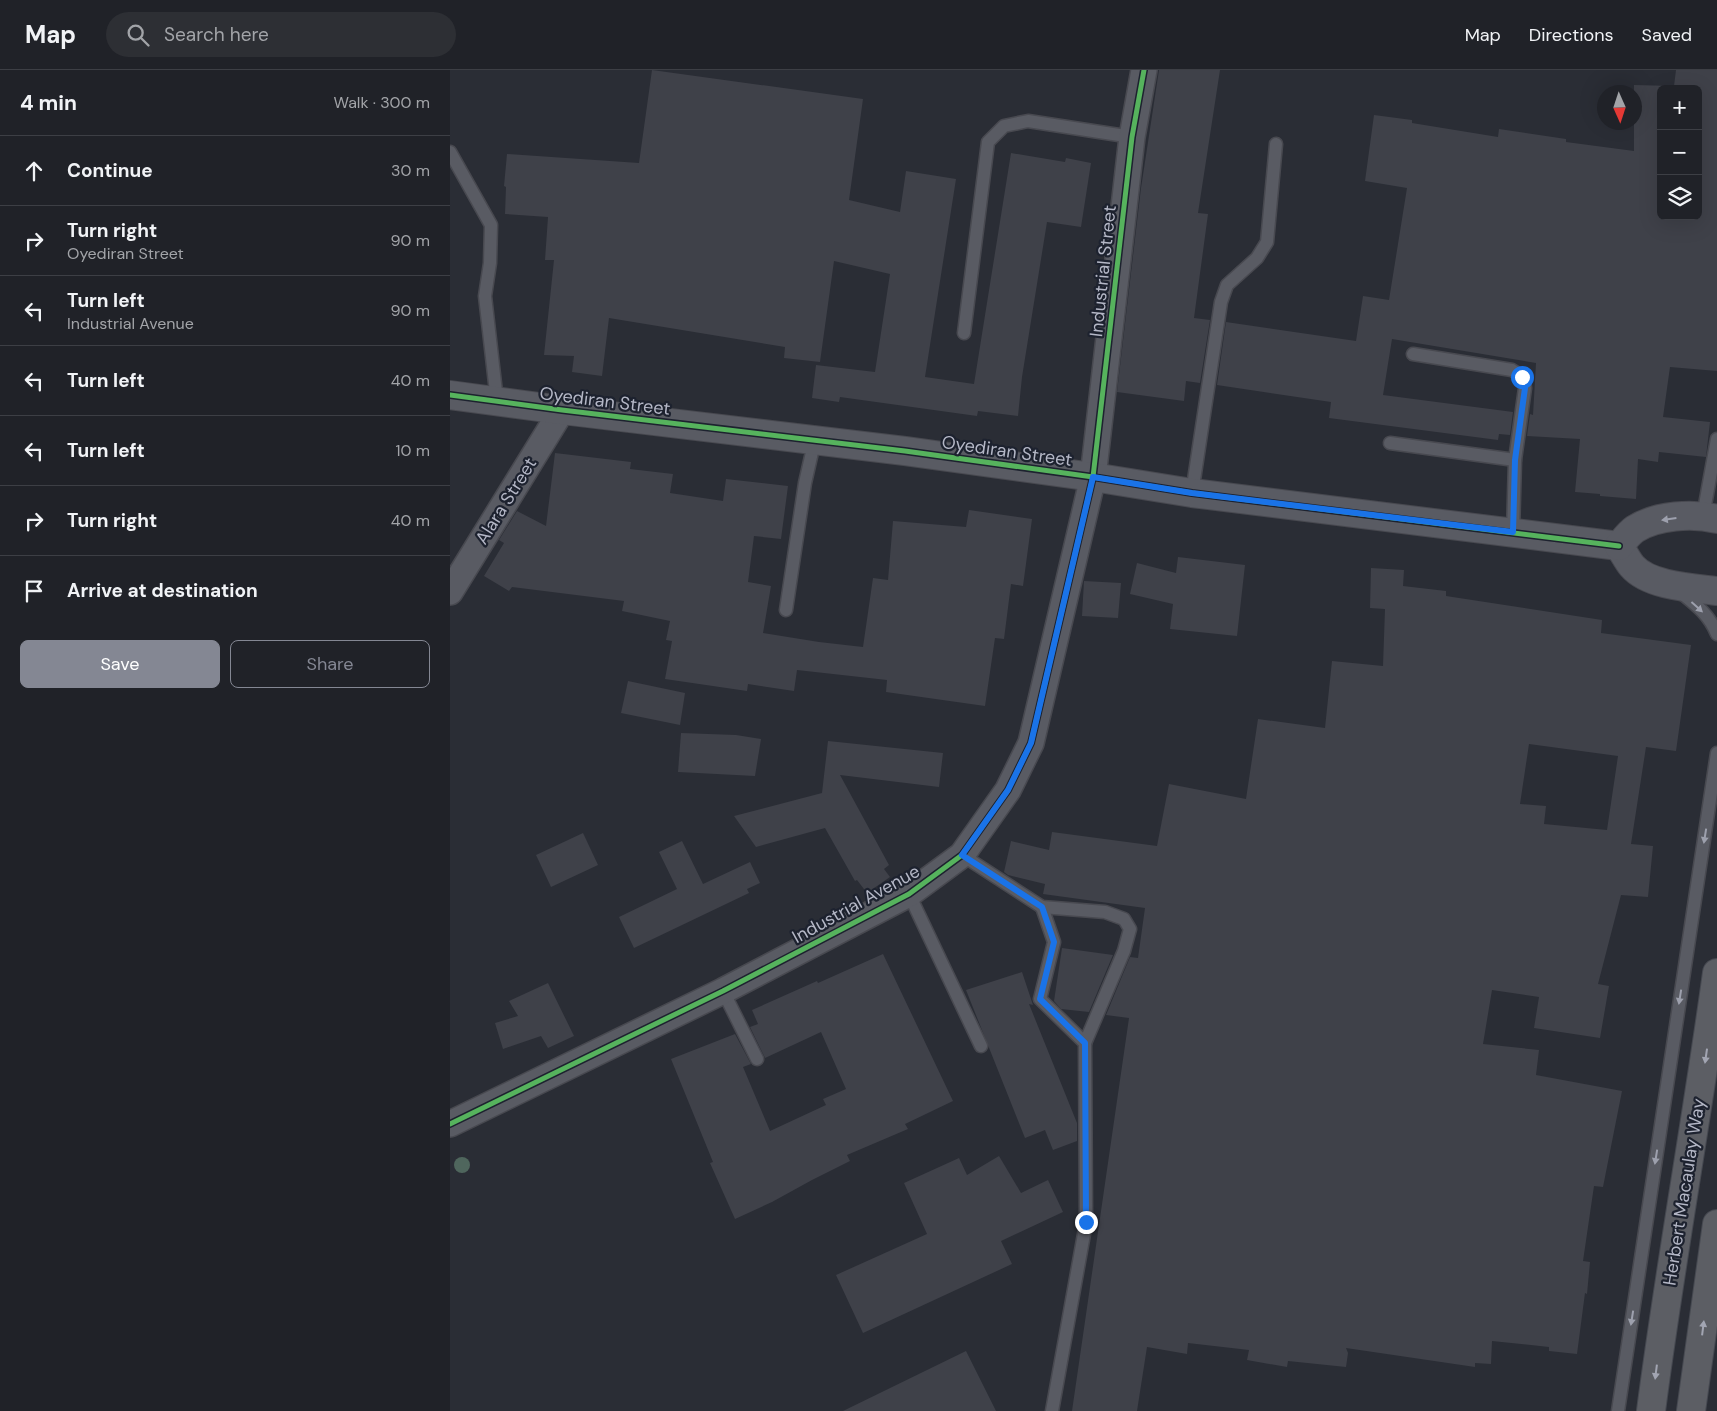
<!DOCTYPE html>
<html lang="en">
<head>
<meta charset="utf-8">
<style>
  :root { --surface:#202228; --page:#2d2f34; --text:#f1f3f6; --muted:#a2a4a8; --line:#3d3f45; --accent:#848793 }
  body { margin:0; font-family:"DM Sans",sans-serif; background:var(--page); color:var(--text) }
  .controls { position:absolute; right:15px; top:15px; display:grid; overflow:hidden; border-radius:8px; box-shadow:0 5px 20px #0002 }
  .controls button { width:45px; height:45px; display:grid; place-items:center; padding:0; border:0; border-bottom:1px solid var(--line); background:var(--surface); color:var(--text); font:25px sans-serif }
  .compass { position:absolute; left:1147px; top:15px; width:45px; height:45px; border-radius:50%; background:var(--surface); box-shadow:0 5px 20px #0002; rotate:177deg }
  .stop { position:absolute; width:15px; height:15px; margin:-11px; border:4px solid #1a73e8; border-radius:50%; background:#fff }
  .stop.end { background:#1a73e8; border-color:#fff; box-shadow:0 1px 5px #0008 }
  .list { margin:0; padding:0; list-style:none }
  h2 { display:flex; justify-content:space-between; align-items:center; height:65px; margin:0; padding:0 20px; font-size:21px }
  h2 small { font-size:16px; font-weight:400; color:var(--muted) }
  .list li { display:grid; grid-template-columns:32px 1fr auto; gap:15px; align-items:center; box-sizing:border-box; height:70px; padding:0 20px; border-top:1px solid var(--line) }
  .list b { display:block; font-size:19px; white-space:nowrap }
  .list p { margin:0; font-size:16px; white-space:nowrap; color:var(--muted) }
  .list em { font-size:16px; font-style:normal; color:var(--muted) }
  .actions { display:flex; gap:10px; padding:15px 20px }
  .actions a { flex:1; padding:11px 0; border:1px solid var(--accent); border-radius:8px; text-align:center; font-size:18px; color:var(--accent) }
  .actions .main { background:var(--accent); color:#fff }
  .icon { flex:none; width:28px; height:28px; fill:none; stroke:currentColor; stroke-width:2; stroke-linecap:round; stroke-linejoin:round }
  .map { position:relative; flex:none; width:1267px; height:1341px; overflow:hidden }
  header { display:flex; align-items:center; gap:30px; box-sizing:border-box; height:70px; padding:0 25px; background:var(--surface); border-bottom:1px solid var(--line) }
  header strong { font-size:24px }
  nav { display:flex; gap:28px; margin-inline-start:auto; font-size:18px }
  .search { width:350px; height:45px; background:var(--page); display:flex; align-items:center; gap:12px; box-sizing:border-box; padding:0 18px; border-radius:28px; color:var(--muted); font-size:19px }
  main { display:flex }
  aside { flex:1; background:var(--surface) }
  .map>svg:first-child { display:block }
  .building { fill:#3f4149; fill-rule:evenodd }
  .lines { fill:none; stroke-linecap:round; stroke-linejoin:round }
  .service-casing { stroke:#484950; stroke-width:15 }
  .minor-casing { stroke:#484950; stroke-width:28 }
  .tertiary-casing { stroke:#484950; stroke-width:30 }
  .trunk-casing { stroke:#464951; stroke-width:30 }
  .service { stroke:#595b63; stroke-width:12 }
  .minor { stroke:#595b63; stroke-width:25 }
  .tertiary { stroke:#595b63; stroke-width:28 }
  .trunk { stroke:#5c5e64; stroke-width:28 }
  .cycleway-casing { stroke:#1d222f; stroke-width:8 }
  .cycleway { stroke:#56b35d; stroke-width:5 }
  .tree { fill:#4f665d }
  .oneway { fill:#9da0ad }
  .oneway2 { fill:#a2a5b2 }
  .route { stroke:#1a73e8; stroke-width:6 }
  .labels { text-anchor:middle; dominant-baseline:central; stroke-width:4.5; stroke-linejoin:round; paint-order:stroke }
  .street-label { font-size:18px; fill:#b4b7c6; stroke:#1d222f }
</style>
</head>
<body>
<header>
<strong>Map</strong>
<div class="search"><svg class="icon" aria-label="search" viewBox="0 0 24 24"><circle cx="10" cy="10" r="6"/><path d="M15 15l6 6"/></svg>Search here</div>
<nav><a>Map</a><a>Directions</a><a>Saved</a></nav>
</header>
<main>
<aside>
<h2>4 min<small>Walk · 300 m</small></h2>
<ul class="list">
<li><svg class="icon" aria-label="ahead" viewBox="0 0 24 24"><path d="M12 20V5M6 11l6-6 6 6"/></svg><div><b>Continue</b></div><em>30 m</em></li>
<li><svg class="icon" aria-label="right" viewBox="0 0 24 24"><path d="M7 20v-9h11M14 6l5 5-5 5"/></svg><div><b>Turn right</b><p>Oyediran Street</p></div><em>90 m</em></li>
<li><svg class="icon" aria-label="left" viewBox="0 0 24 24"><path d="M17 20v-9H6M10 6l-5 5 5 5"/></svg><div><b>Turn left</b><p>Industrial Avenue</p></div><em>90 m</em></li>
<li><svg class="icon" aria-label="left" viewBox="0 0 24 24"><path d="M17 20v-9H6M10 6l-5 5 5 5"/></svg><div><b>Turn left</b></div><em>40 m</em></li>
<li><svg class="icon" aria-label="left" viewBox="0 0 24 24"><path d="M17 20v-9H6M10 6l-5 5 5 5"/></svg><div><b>Turn left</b></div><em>10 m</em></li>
<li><svg class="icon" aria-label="right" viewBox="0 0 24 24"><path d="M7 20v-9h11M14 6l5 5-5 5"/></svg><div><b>Turn right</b></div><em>40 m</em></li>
<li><svg class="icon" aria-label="arrive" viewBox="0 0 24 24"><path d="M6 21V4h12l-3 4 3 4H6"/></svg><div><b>Arrive at destination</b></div></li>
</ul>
<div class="actions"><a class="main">Save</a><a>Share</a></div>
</aside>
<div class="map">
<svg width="1267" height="1341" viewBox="0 0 1267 1341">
  <rect width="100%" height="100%" fill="#2a2d35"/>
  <g class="building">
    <path d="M202,0l211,29 -14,101 51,12 6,-41 50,8 -31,198 49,7 37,-231 54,9 1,-4 25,5 -10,64 -34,-5 -25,155 -4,39 -40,-5 -1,5 -137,-19 -1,5 -27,-4 4,-33 59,7 15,-98 -56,-13 -14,101 -36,-4 1,-11 -176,-29 -7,58 -30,-4 2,-16 -30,-1 10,-95h-9l3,-43 -43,-3 1,-27 -2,-1 3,-32 132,9z"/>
    <path d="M709,0h61l-22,143 10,1 -14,104 16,2 -10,63 -14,-2 -2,20 -67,-9 24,-204z"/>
    <path d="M1226,0h41v301l-47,-4 -7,50 47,5 -4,35 -47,-5 -1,10 -20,-3 -2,40 -36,-3v-2l-25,-2 5,-53 -53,-3 3,-22 3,1 3,-52 -144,-24 -9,56 130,17 -3,23 -11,-1 -1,6 -169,-22 2,-16 -114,-17 9,-63 130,19 7,-45 26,4 18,-112 -42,-7 9,-66 38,5v3l86,14 1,-8 67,10v3l68,9v-66l40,1zM1211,19h37v127h-37z"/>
    <path d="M105,383l76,9 -1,7 43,5 -3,19 53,8 3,-22 62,7 -7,53 -27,-3 -6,46 23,4 -8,47 56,9 44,5 10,-69 15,2 5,-59 73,6 3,-17 63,9 -9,67 -12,-2 -7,55 -9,-1 -10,68 -99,-14 1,-12 -90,-10 -3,21 -46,-7 -1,7 -82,-12 7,-38 -6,-1 4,-19 -48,-10 2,-10 -112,-14 -3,4 -25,-15 20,-33 -5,-3 18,-29 29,15z"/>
    <path d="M728,487l67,8 -8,71 -67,-7 3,-25 -43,-10 7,-31 39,10z"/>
    <path d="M921,498l33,2 -1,16 43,5v5l156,24 -1,13 90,12 -15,106 -30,-4 -15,97 22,2 -5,51 -27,-2 -23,89 11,2 -9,52 -66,-10 5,-31 -47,-7 -9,54 56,6 -3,25 86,16 -19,96 -9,-1 -11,75 7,1 -3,32 -2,-1 -8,61 -28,-3v-4l-57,-6 -1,23 -16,-1v4l-129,-19 2,5 -2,14 -58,-6 -1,6 -40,-7 2,-10 -61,-7 -1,11 -40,-7 -10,64h-65l57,-393 -23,-3 24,-58 8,1 7,-50 -102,-14 2,-10 -37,-9 -4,-3 7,-31 38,9 3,-18 105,14 12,-62 77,15 12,-80 67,9 7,-67 51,5 2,-57 -15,-1zM1079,674l89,12 -11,74 -63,-6 2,-18 -26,-2z"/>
    <path d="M634,511l37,2 -3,35 -36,-2z"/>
    <path d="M178,611l57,12 -5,32 -59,-12z"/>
    <path d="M231,663l55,2 25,4 -6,37 -77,-4z"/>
    <path d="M378,671l115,12 -4,34 -99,-12 49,90 -5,4 6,8 -23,16 -10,-13 -2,1 -30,-53 -69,19 -22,-31 88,-23z"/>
    <path d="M133,763l15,32 -47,22 -15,-32z"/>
    <path d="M232,771l21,43 47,-22 10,21 -13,6 2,4 -115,55 -15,-31 58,-28 -18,-37z"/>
    <path d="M612,878l51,7 -24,57 -28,-3 -7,-8z"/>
    <path d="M433,884l70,147 -48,23 3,5 -61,26 3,6 -38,19 -40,22 -37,17 -25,-56 3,-1 -42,-103 64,-25 16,30 -8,3 27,64 56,-26 -3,-6 23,-10 -25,-57 -56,26 -15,-31 8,-3 -6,-14 65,-29 1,2z"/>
    <path d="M572,902l11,33 -4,-1 48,119v18l-24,9 -8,-20 -20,8 -59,-148z"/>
    <path d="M98,913l26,53 -26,12 -7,-12 -38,13 -8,-26 23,-7 -9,-15z"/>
    <path d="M549,1086l22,37 27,-13 15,32 -62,29 11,23 -149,69 -27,-58 91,-41 -23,-51 55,-25 8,17z"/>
    <path d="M516,1281l30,60h-153z"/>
  </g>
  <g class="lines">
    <defs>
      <g id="service">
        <path d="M0,82l41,73 -1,38 -5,33 12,105"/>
        <path d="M514,263l24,-191 16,-16 24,-5 104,16"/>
        <path d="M963,284l99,16 11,7 2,11 -10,72 -2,72"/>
        <path d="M940,373l125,17"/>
        <path d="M742,423l29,-191 6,-17 30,-27 10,-16 9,-98"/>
        <path d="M1253,446l14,-77"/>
        <path d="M1229,521c16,13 30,23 38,43"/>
        <path d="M336,540l19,-127 10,-44"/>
        <path d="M512,785l80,52 63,5 19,7 6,10 -6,22 -39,92"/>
        <path d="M459,824l72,152"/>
        <path d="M592,837l12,35 -14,57 45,44 1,180 -34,188"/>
        <path d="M273,921l34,68"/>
        <path d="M1168,1341l99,-658"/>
      </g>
      <g id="minor">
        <path d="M0,522l112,-182"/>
        <path d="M0,1054l273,-133 186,-97 53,-39 46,-65 23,-47 62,-266 39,-340 12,-67"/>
      </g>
      <g id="tertiary">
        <path d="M0,325l112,15 343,41 188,26 99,16 427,53"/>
        <path d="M1169,476c5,7 8,14 13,20 17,20 60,22 85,25"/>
        <path d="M1169,476c5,-6 10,-13 16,-17 22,-14 58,-16 82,-10"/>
      </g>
      <g id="trunk">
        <path d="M1201,1341c19,-146 46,-292 66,-438"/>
        <path d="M1241,1341l26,-187"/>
      </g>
    </defs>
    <use href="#service" class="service-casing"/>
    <use href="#minor" class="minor-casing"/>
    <use href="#tertiary" class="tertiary-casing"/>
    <use href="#trunk" class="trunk-casing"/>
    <use href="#service" class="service"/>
    <use href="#minor" class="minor"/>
    <use href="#tertiary" class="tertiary"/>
    <use href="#trunk" class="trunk"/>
    <defs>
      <g id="cycleway">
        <path d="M0,325l112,15 343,41 188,26 99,16 427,53"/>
        <path d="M0,1054l273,-133 186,-97 53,-39 46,-65 23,-47 62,-266 39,-340 12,-67"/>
      </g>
    </defs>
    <use href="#cycleway" class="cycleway-casing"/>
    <use href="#cycleway" class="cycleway"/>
  </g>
  <circle class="tree" cx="12" cy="1095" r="8"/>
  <defs><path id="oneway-solid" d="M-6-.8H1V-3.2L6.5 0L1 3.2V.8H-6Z" transform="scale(1.25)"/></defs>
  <g class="oneway">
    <use href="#oneway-solid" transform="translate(1219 449) rotate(172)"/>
    <use href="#oneway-solid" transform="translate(1247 537) rotate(42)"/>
    <use href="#oneway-solid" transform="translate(1255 766) rotate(99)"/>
    <use href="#oneway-solid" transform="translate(1230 927) rotate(99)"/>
    <use href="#oneway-solid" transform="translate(1206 1087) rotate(99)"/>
    <use href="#oneway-solid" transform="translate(1182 1248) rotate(99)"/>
  </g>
  <g class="oneway2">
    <use href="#oneway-solid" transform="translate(1256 986) rotate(98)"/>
    <use href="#oneway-solid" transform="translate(1253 1258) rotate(-83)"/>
    <use href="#oneway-solid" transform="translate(1206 1302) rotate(97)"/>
  </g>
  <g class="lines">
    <path class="route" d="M636,1152l-1,-179 -45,-44 14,-57 -12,-35 -80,-52 46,-65 23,-47 62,-266 99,16 321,39 2,-72 10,-72 -3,-11"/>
  </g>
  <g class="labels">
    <g class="street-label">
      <text transform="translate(653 201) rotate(-84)">Industrial Street</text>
      <text transform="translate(155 331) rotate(7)">Oyediran Street</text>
      <text transform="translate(557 381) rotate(8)">Oyediran Street</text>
      <text transform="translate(56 431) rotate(-58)">Alara Street</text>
      <text transform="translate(406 834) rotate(-29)">Industrial Avenue</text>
      <text transform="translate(1234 1122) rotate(-81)">Herbert Macaulay Way</text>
    </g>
  </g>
</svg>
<div class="controls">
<button>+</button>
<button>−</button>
<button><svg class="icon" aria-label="layers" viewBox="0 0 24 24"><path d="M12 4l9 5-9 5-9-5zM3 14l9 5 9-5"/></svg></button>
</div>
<svg class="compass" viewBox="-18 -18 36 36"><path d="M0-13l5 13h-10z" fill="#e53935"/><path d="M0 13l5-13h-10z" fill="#a2a4a8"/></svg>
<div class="stop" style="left:1072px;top:307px"></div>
<div class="stop end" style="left:636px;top:1152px"></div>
</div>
</main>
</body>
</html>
